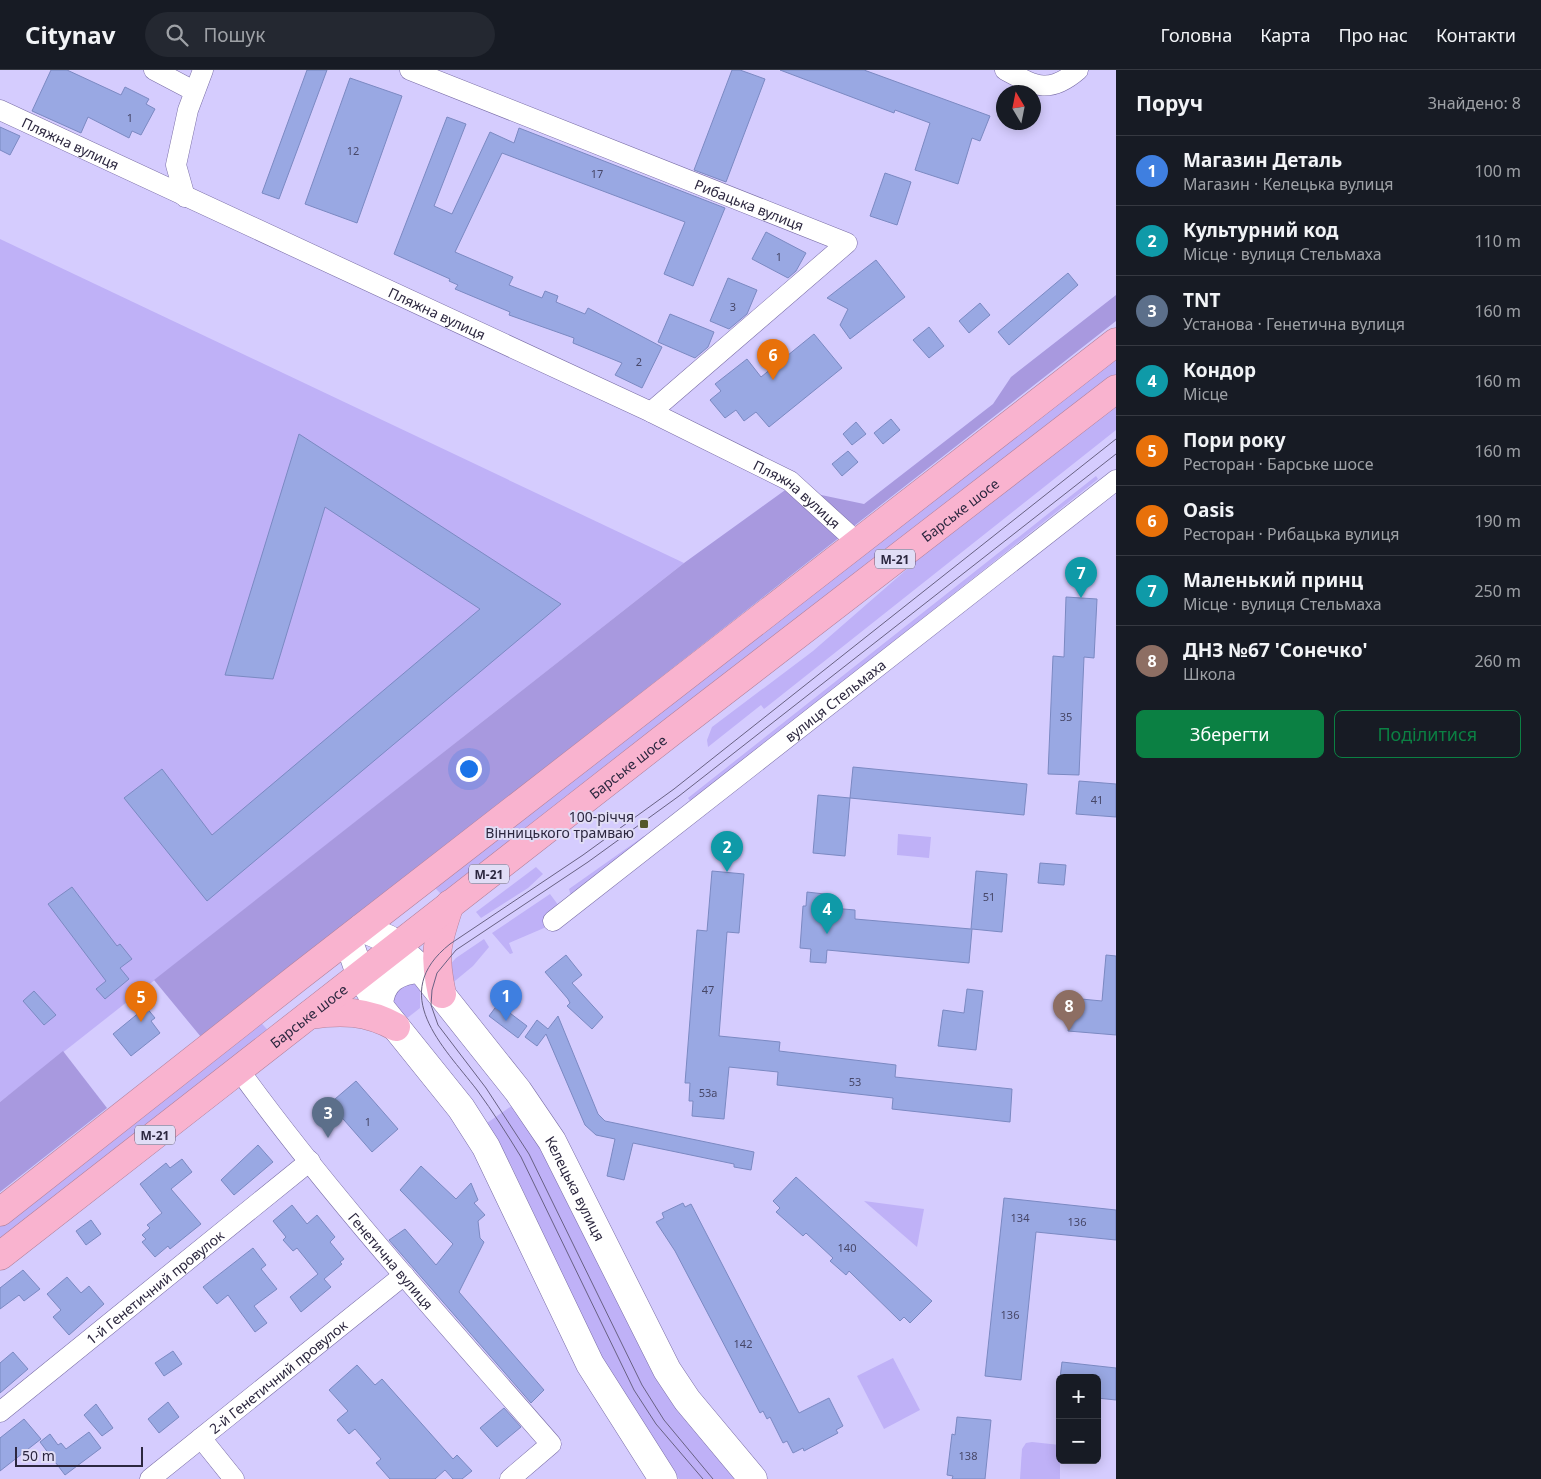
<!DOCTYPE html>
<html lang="uk">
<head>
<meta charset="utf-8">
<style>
  :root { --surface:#171b24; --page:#242831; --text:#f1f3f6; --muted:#9ea1a6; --line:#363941; --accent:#0b8043 }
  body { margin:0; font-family:"Noto Sans",sans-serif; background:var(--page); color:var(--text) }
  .controls { position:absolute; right:15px; bottom:15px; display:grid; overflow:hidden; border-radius:8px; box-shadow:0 2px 12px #0003 }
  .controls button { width:45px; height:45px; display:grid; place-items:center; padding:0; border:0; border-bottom:1px solid var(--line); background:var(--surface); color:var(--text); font:25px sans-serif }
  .compass { position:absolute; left:996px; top:15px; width:45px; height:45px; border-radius:50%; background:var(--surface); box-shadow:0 2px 12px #0003; rotate:350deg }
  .scale { position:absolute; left:15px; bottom:12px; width:128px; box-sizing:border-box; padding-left:5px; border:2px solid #2c273f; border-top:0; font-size:14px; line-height:18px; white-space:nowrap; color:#2c273f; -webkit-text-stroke:4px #e1ddf6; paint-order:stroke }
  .you { position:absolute; left:468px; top:698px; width:18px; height:18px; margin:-12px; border:4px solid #fff; border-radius:50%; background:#1a73e8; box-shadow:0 0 0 8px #1a73e833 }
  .badge { display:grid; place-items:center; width:32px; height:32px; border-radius:50%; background:var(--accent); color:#fff; font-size:16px; font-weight:700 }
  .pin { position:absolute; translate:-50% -41px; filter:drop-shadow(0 1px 2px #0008) }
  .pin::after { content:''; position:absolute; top:26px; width:18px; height:15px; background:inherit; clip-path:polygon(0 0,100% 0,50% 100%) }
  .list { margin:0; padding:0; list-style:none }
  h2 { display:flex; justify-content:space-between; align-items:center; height:65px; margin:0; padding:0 20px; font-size:21px }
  h2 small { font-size:16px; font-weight:400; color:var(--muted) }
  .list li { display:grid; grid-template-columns:32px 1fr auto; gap:15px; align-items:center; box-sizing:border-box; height:70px; padding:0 20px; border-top:1px solid var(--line) }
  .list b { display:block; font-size:19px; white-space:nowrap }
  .list p { margin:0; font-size:16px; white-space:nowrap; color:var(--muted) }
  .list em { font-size:16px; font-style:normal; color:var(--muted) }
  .actions { display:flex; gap:10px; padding:15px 20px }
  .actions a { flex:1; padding:11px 0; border:1px solid var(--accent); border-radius:8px; text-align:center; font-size:18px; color:var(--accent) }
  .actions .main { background:var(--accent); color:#fff }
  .icon { flex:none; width:28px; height:28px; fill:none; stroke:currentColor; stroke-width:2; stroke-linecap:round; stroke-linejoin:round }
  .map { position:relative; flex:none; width:1116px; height:1409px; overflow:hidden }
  header { display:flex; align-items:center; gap:30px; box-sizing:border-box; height:70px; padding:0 25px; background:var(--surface); border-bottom:1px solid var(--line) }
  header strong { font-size:24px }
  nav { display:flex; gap:28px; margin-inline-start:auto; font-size:18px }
  .search { width:350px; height:45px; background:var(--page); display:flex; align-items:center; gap:12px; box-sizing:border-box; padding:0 18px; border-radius:28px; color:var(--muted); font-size:19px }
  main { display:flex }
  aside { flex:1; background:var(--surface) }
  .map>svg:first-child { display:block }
  .green { fill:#bfb1f7 }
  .forest { fill:#a899df }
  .building { fill:#99a8e3; stroke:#7b89c2 }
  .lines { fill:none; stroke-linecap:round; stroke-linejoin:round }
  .street-casing { stroke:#796da6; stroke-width:21 }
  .secondary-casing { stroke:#796da6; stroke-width:29 }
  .highway-casing { stroke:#b1829d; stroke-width:29 }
  .street { stroke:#fff; stroke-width:20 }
  .secondary { stroke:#fff; stroke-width:28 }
  .highway { stroke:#f9b3cf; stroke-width:28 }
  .tram { stroke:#686183; stroke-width:1 }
  .poi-dot { fill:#555a28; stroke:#e1ddf6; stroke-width:2 }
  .labels { text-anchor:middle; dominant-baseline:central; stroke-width:4; stroke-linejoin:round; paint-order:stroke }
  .number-label { font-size:11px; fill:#474768 }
  .shield { fill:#e1ddf6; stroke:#625e76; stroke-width:1 }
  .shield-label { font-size:12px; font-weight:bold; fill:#2c273f }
  .street-label { font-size:14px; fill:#2c273f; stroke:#e1ddf6 }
  .poi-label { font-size:14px; fill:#2c273f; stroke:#e1ddf6; text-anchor:end }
</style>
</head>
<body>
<header>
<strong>Citynav</strong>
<div class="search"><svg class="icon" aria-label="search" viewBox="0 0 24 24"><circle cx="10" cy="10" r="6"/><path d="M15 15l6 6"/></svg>Пошук</div>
<nav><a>Головна</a><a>Карта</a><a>Про нас</a><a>Контакти</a></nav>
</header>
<main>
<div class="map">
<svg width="1116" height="1409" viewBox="0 0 1116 1409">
  <rect width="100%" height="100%" fill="#d5ccfe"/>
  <g class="green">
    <path d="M0,169l684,324 -684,539z"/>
    <path d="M1116,288v17l-669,518 -6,1 -5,-5 2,-8z"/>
    <path d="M1116,332v28l-352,279 -3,-4 -53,42 -1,-7 5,-13 101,-76 140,-122z"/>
    <path d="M1096,406l2,3 -407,323 -3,-4z"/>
    <path d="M898,764l33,3 -2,21 -32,-3z"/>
    <path d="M644,766l2,2 -75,58 -2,-7z"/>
    <path d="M536,797l7,7 -15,14 -47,30 -5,-6z"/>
    <path d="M550,824l9,12 -11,9 -4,13 -35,15 4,10 -3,1 -18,-21z"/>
    <path d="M484,869l5,8 -16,19 -23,19 -4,-16 10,-11z"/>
    <path d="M409,907l11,9v22l-14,11 -15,-21z"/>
    <path d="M252,943l25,27 -277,216v-44z"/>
    <path d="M513,1035l28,41 198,333h-60l-78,-122 -90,-192 -24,-42z"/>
    <path d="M864,1131l60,8 -7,38z"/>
    <path d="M893,1288l27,52 -36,19 -27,-53z"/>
    <path d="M1032,1372l28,3v34h-40l2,-30 4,-6z"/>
  </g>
  <g class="forest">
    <path d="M1116,225v26l-915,716 -47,-57 530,-417 104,-75 76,16 129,-100 18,-27z"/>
    <path d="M63,981l44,57 -107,84v-90z"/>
  </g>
  <g class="building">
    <path d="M51,0h16l54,25 4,-8 24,12 -3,5 9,5 -14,26 -9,-4 -3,7 -41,-21 -7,16 -49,-22z"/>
    <path d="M307,0h20l-48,129 -17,-6z"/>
    <path d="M732,0h8l25,9 -39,103 -32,-12z"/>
    <path d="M780,0h84l126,46 -10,25 -8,-3 -14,46 -43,-14 15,-47 -35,-13 -1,3z"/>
    <path d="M350,8l52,18 -45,127 -52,-19z"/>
    <path d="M447,47l19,7 -32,82 18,8 38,-82 24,11 5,-15 206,80 -32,78 -29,-12 21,-52 -183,-69 -47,99 58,25 -4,8 33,13 3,-7 13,5 -2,6 29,12 3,-6 74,39 -20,41 -27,-13 7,-12 -49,-20 1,-5 -65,-23 1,-3 -55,-23 3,-4 -9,-4 1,-2 -56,-25z"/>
    <path d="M0,57l20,9 -10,19 -10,-5z"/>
    <path d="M885,103l26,9 -14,43 -27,-9z"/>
    <path d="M766,162l40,21 -10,18 -8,7 -36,-19z"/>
    <path d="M876,190l29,37 -55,42 -10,-14 8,-16 -21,-11z"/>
    <path d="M1068,203l10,12 -69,60 -11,-13z"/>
    <path d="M728,208l29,12 -10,24 -18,15 -19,-8z"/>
    <path d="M980,233l10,12 -21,18 -10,-12z"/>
    <path d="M670,244l44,18 -6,15 -13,11 -37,-16z"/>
    <path d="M929,257l15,19 -15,12 -16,-18z"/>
    <path d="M814,264l28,34 -73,59 -13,-15 -12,9 -8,-11 -11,8 -15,-18 11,-9 -6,-7 32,-25 14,18z"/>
    <path d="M891,349l9,11 -17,14 -9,-11z"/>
    <path d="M856,352l10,12 -14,11 -9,-11z"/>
    <path d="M299,364l262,170 -354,297 -83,-103 38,-29 50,66 268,-226 -155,-102 -52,172 -48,-4z"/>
    <path d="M848,381l10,11 -16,14 -10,-12z"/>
    <path d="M1066,527l31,2 -3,59 -10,-1 -5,118 -31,-1 5,-118 11,1z"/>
    <path d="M853,697l174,17 -3,31 -174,-17 -5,58 -32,-3 5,-58 32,3z"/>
    <path d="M1079,711l37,3v33l-40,-3z"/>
    <path d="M1040,793l26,2 -2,20 -26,-2z"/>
    <path d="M712,801l32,3 -5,59 -12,-1 -8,104 61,6 -1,9 117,14 -1,12 117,12 -2,33 -118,-13 1,-11 -116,-13 1,-13 -49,-5 -5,52 -32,-3 1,-15h-4l1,-18h-5l12,-153 10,1z"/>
    <path d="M976,801l31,3 -5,58 -30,-3 -3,34 -142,-13 -1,13 -16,-1 1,-13 -11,-1 3,-42h3l1,-14 26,3 -1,13 23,2v9l116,10z"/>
    <path d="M72,817l45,59 3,-2 12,15 -12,9 9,11 -24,20 -9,-10 10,-8 -58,-77z"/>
    <path d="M566,885l16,20 -10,8 31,34 -11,12 -25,-23 3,-3 -2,-4 -23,-27z"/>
    <path d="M1106,885l10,1v79l-48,-4 3,-33 31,3z"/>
    <path d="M967,919l16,2 -7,59 -38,-4 5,-36 21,3z"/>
    <path d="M34,921l22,24 -12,10 -21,-24z"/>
    <path d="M498,934l29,22 -9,12 -29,-22z"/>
    <path d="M146,937l9,11 -4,3 9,12 -29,23 -18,-22z"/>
    <path d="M558,946l40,98 7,7 149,31 -3,18 -17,-3v-3l-101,-21 -9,37 -17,-4 8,-37 -19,-4 -11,-10 -39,-91 -9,12 -12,-9 12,-17 11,9z"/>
    <path d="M356,1011l42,48 -26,23 -35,-40 5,-4 -7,-9z"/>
    <path d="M258,1075l15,17 -39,33 -13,-15z"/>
    <path d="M182,1089l10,13 -21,17 30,35 -31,25 -2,-3 -13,11 -13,-15 4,-3 -4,-4 8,-7 -3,-3 15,-12 -22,-29 26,-21 4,5z"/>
    <path d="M421,1096l35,33 15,-16 7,17 -4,3 11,12 -7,6 2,17 4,4 -25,50 85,98 -13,13 -142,-163 16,-11 31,36 17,-21 -53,-54z"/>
    <path d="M796,1107l136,124 -22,22 -6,-6 -4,4 -51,-50 -3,4 -16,-14 3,-3 -27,-25 -3,3 -27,-24 4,-4 -7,-7z"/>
    <path d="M1004,1128l112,12v30l-80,-8 -15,148 -36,-4z"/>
    <path d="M683,1133l2,4 6,-3 108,209 30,-15 14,28 -7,4 2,3 -34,18 -1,-3 -10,5 -6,-12 -4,2 -13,-26 -3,2 -4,-8 -3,2 -85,-162 -19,-29 8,-4 -2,-5z"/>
    <path d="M292,1135l15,19 10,-9 18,22 -5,5 14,17 -4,3 2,2 -18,15 7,8 -30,25 -11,-15 28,-23 -21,-26 -4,3 -10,-11 3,-3 -13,-16z"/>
    <path d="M91,1150l10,14 -15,11 -10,-14z"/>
    <path d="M253,1178l13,17 -5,4 16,20 -23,17 13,17 -12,9 -27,-37 -11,9 -14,-17z"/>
    <path d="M23,1200l17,19 -16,12 -5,-6 -19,14v-21z"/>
    <path d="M67,1207l14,16 8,-7 15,18 -35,31 -16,-18 8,-7 -14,-16z"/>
    <path d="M173,1281l9,13 -18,12 -9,-13z"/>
    <path d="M13,1282l15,17 -28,24v-30z"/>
    <path d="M1062,1292l54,6v32l-19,-2v-20h-37z"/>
    <path d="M357,1295l18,20 7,-6 71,80 4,-4 15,16 -10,8h-9l-8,-9 -10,9h-45l-14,-16 5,-4 -26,-30 -6,5 -12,-14 11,-9 -19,-21z"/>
    <path d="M168,1332l11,15 -20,16 -11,-14z"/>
    <path d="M96,1334l17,24 -11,8 -18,-21z"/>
    <path d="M504,1338l17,19 -24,20 -17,-19z"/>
    <path d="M957,1347l34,3 -6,59h-33l1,-3 -6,-1 5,-41 3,1z"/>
    <path d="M24,1349l17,20 -41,32v-33z"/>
    <path d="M89,1362l12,16 -36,27 -25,-33 10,-8 8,11 3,-2 5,6z"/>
  </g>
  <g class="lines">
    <defs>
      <g id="street">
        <path d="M154,0l40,21"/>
        <path id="s1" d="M410,0l437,173 -196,169"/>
        <path d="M1005,0c30,16 44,25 73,0"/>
        <path id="s2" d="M0,40l651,302 139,69 67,61"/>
        <path d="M185,127l-9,-32 12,-55 15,-40"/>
        <path id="s3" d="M553,851l563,-441"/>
        <path id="s4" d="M239,1000c95,131 206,252 312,374l-41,35"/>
        <path id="s5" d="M0,1342l310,-251"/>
        <path d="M201,1368l33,41"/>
        <path id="s6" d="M150,1409l254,-204"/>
      </g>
      <g id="secondary">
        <path id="s7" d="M362,858l26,11 33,30 97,122 34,50 115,229 20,30 66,79"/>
        <path d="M348,869l12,35 19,32 82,102 25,39 104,217 73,115"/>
        <path d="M379,936c1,-26 18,-36 42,-37"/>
      </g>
      <g id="highway">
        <path d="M442,924c-9,-41 -5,-51 8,-90"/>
        <path d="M309,945c33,-5 58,-4 87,12"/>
        <path d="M0,1142l297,-234 819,-636"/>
        <path id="s8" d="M0,1186l674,-526 442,-341"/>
      </g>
    </defs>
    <use href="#street" class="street-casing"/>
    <use href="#secondary" class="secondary-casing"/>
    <use href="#highway" class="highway-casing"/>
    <use href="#street" class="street"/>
    <use href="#secondary" class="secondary"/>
    <use href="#highway" class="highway"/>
    <g class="tram">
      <path d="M703,1409l-47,-55 -22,-34 -113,-233c-14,-23 -28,-45 -44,-67 -34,-44 -90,-96 -27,-146l133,-89 91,-66 442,-350"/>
      <path d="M713,1409l-49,-59 -22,-35 -113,-231 -43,-66 -48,-63 -7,-20 1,-15 5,-17 19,-23 132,-88 91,-66 437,-342"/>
    </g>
  </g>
  <rect class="poi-dot" x="639" y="749" width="10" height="10" rx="2.5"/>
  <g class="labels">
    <g class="number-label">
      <text x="130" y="47">1</text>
      <text x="353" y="80">12</text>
      <text x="597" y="103">17</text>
      <text x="779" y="186">1</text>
      <text x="733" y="236">3</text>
      <text x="639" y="291">2</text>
      <text x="1066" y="646">35</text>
      <text x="1097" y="729">41</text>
      <text x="989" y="826">51</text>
      <text x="708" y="919">47</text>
      <text x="855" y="1011">53</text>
      <text x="708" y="1022">53а</text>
      <text x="368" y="1051">1</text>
      <text x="1020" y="1147">134</text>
      <text x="1077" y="1151">136</text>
      <text x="847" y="1177">140</text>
      <text x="1010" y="1244">136</text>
      <text x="743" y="1273">142</text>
      <text x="968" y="1385">138</text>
    </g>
    <g class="shield">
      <rect x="875" y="479.5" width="40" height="19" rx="4"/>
      <rect x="469" y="794.5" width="40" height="19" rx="4"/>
      <rect x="135" y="1055.5" width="40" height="19" rx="4"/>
    </g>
    <g class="shield-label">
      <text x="895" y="489">М-21</text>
      <text x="489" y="804">М-21</text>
      <text x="155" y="1065">М-21</text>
    </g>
    <g class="street-label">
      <text stroke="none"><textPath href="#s2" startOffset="78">Пляжна вулиця</textPath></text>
      <text stroke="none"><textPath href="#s1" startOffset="365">Рибацька вулиця</textPath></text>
      <text stroke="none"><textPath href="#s2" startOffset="482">Пляжна вулиця</textPath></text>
      <text stroke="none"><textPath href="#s2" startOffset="886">Пляжна вулиця</textPath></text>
      <text stroke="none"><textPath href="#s8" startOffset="1216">Барське шосе</textPath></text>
      <text stroke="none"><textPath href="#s3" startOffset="358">вулиця Стельмаха</textPath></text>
      <text stroke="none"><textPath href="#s8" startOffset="796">Барське шосе</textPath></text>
      <text stroke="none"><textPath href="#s8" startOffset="391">Барське шосе</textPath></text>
      <text stroke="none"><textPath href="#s7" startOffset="342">Келецька вулиця</textPath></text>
      <text stroke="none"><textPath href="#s4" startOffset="244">Генетична вулиця</textPath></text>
      <text stroke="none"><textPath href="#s5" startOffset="199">1-й Генетичний провулок</textPath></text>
      <text stroke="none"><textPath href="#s6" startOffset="164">2-й Генетичний провулок</textPath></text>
    </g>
    <g class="poi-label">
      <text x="634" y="746">100-річчя<tspan x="634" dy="16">Вінницького трамваю</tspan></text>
    </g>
  </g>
</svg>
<div class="controls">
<button>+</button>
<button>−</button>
</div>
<svg class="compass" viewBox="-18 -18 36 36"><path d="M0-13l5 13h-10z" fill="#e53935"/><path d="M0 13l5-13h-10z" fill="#9ea1a6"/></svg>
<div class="scale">50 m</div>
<div class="you"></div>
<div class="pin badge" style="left:506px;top:951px;background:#3f7fe0">1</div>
<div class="pin badge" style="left:727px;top:802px;background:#0f9aa8">2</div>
<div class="pin badge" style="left:328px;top:1068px;background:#5c6f8a">3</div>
<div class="pin badge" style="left:827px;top:864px;background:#0f9aa8">4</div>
<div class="pin badge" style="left:141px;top:952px;background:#e8710a">5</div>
<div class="pin badge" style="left:773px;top:310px;background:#e8710a">6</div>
<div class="pin badge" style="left:1081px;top:528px;background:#0f9aa8">7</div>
<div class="pin badge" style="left:1069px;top:961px;background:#8d6e63">8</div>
</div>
<aside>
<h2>Поруч<small>Знайдено: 8</small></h2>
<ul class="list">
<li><span class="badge" style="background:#3f7fe0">1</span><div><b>Магазин Деталь</b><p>Магазин · Келецька вулиця</p></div><em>100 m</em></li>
<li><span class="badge" style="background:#0f9aa8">2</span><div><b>Культурний код</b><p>Місце · вулиця Стельмаха</p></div><em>110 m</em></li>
<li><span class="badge" style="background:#5c6f8a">3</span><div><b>TNT</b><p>Установа · Генетична вулиця</p></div><em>160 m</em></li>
<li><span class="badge" style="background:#0f9aa8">4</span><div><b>Кондор</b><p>Місце</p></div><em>160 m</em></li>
<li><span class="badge" style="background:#e8710a">5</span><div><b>Пори року</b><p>Ресторан · Барське шосе</p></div><em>160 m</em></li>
<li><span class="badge" style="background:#e8710a">6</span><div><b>Oasis</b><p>Ресторан · Рибацька вулиця</p></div><em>190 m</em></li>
<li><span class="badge" style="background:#0f9aa8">7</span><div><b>Маленький принц</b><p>Місце · вулиця Стельмаха</p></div><em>250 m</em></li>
<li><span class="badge" style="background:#8d6e63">8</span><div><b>ДНЗ №67 'Сонечко'</b><p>Школа</p></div><em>260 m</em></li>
</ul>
<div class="actions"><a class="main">Зберегти</a><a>Поділитися</a></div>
</aside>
</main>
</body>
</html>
